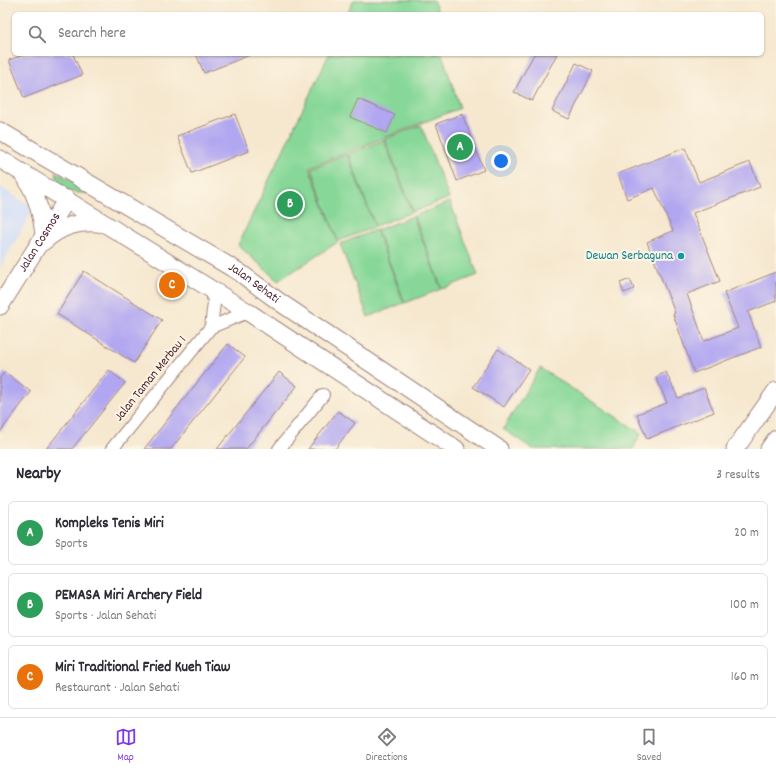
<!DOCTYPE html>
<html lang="en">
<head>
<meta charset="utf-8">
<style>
  :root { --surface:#fff; --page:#f7f7f7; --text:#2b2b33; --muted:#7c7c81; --line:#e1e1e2; --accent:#7c3aed }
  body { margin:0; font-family:Dekko,sans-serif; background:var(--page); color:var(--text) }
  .you { position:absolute; left:501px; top:161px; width:14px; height:14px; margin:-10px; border:3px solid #fff; border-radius:50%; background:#1a73e8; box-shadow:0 0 0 6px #1a73e833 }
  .badge { display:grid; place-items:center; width:26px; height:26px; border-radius:50%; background:var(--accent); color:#fff; font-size:13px; font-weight:700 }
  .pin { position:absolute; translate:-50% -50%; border:2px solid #fff; box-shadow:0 1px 4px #0006 }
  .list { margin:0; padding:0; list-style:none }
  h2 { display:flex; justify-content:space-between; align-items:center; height:52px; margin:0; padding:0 16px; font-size:17px }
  h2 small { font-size:13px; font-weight:400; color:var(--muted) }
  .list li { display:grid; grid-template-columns:26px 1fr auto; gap:12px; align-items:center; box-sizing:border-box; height:64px; margin:0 8px 8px; padding:0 8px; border:1px solid var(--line); border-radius:6px }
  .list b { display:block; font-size:15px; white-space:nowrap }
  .list p { margin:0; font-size:13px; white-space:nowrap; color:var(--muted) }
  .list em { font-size:13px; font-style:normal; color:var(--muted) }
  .icon { flex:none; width:22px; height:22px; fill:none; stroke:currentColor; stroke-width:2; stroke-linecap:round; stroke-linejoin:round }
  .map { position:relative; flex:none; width:776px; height:449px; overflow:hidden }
  .search { position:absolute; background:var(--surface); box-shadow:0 1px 3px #0004; left:12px; right:12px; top:12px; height:44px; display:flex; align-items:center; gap:10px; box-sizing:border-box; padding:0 14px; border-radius:6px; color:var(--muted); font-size:15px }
  .sheet { height:268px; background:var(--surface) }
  nav { display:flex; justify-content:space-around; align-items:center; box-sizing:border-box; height:56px; border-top:1px solid var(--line); background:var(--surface); font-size:11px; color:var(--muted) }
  nav a { display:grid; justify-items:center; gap:2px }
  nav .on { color:var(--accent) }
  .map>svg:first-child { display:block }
  .built { fill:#cddbfa }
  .green { fill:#87d898; stroke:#687c62 }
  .building { fill:#b0a6f1 }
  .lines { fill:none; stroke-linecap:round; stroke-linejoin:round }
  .street-casing { stroke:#a0847d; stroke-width:14 }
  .secondary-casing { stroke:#a0847d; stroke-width:19 }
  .street { stroke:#fff; stroke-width:12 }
  .secondary { stroke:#fff; stroke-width:17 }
  .culture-dot { fill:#0f9aa8; stroke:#fcf5e5; stroke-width:1.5 }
  .labels { text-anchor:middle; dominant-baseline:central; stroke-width:4; stroke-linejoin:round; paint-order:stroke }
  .street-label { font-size:13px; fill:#4a1f2b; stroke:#fcf5e5 }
  .culture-label { font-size:13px; fill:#0d838f; stroke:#fcf5e5; text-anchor:end }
</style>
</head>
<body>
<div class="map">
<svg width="776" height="449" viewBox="0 0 776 449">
  <rect width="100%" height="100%" fill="#fcf5e5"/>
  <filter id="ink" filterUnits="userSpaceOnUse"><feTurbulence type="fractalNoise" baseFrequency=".025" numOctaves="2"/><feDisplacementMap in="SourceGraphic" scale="8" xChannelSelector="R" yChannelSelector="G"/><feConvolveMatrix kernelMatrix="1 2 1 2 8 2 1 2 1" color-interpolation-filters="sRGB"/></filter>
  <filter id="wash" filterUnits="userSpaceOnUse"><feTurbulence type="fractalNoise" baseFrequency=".012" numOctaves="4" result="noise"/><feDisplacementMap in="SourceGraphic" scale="16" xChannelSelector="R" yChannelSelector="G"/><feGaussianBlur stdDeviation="0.9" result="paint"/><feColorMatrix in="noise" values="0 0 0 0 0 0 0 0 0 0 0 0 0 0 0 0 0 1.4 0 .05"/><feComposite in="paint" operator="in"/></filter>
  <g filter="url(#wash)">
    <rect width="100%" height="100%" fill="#f6e8cf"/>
    <path class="built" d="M0,187l34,21 -34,60z"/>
    <g class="green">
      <path d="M354,0h79l6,14h-92z"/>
      <path d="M329,54h113l18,54 -151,59 29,75 -60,39 -40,-36z"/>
      <path d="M421,125l28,73 -36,14 -28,-73z"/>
      <path d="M384,140l28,72 -37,14 -27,-72z"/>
      <path d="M347,154l28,73 -37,14 -27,-73z"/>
      <path d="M56,172l31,17v4c-17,0 -28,-1 -31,-21z"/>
      <path d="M450,202l28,73 -36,14 -28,-73z"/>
      <path d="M413,216l28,73 -36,14 -28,-73z"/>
      <path d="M376,230l28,73 -36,14 -28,-73z"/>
      <path d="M540,368l101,65 -8,16h-100l-30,-20z"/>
    </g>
    <g id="blocks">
      <g class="building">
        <path d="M26,54h47l9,21 -58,23 -15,-38z"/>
        <path d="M196,54h54v1l-46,18z"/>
        <path d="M534,54h23l-25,47 -18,-9z"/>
        <path d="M576,63l17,8 -24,48 -17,-8z"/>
        <path d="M358,99l37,16 -8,18 -37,-16z"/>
        <path d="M235,114l14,37 -57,22 -15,-37z"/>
        <path d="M462,114l22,56 -27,11 -21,-57z"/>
        <path d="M685,148l14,34 51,-20 10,25 -67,26 27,68 -33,13 17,47 34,-13 -14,-35 52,-21v29l-28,11 13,35 -67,26 -21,-59 2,-1 -28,-71 26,-11 -19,-43 -27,11 -9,-25z"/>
        <path d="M84,271l78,49 -28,43 -77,-49z"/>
        <path d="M630,279l4,10 -10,4 -4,-10z"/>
        <path d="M228,344l17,13 -74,92h-27z"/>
        <path d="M498,349l31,20 -25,38 -31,-20z"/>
        <path d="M109,370l16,13 -53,66h-26z"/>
        <path d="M5,372l26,20 -31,40v-54z"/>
        <path d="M279,372l18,14 -51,63h-29z"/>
        <path d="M666,372l12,26 26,-10 10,24 -67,27 -10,-25 30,-11 -11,-26z"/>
        <path d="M338,411l17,12 -20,26h-27z"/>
      </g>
    </g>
  </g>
  <g filter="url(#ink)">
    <use href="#blocks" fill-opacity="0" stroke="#a0847d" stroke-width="1"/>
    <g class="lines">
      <defs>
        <g id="street">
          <path d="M211,327l3,-24 -2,-13"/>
          <path d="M112,449l99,-122 37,-15"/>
          <path d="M279,449l44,-54"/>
        </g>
        <g id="secondary">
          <path id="s1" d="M0,131l239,141 42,31 218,146"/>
          <path d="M0,159l248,153 208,137"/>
          <path d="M23,173c13,20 18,38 21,61"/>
          <path d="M43,242c19,-17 38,-22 62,-18"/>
          <path id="s2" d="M0,306l67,-107"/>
          <path d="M735,449l41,-58"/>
          <path d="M769,449l7,-10"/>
        </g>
      </defs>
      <use href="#street" class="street-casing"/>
      <use href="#secondary" class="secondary-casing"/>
      <use href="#street" class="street"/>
      <use href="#secondary" class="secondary"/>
    </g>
  </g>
  <circle class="culture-dot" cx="681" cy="256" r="4"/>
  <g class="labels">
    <g class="street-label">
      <text stroke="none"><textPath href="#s2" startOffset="75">Jalan Cosmos</textPath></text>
      <text stroke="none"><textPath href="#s1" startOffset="296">Jalan Sehati</textPath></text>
      <text transform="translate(151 379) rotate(-51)">Jalan Taman Merbau 1</text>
    </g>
    <g class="culture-label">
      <text x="673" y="256">Dewan Serbaguna</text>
    </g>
  </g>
</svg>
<div class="you"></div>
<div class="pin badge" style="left:460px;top:147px;background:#2e9e5b">A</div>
<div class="pin badge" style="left:290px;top:204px;background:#2e9e5b">B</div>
<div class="pin badge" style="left:172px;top:285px;background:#e8710a">C</div>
<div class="search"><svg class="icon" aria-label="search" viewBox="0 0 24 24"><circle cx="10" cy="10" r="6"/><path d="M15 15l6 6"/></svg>Search here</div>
</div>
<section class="sheet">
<h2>Nearby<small>3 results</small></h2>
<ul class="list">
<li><span class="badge" style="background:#2e9e5b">A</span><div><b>Kompleks Tenis Miri</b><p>Sports</p></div><em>20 m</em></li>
<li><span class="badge" style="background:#2e9e5b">B</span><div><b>PEMASA Miri Archery Field</b><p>Sports · Jalan Sehati</p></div><em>100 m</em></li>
<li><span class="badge" style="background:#e8710a">C</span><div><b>Miri Traditional Fried Kueh Tiaw</b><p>Restaurant · Jalan Sehati</p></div><em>160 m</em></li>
</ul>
</section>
<nav>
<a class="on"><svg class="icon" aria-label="map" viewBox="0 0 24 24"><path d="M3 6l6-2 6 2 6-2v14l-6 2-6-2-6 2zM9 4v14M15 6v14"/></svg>Map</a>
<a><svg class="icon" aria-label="directions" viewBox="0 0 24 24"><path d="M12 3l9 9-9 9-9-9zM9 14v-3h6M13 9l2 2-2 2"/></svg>Directions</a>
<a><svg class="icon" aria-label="saved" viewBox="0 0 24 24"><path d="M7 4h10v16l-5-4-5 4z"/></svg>Saved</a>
</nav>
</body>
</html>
